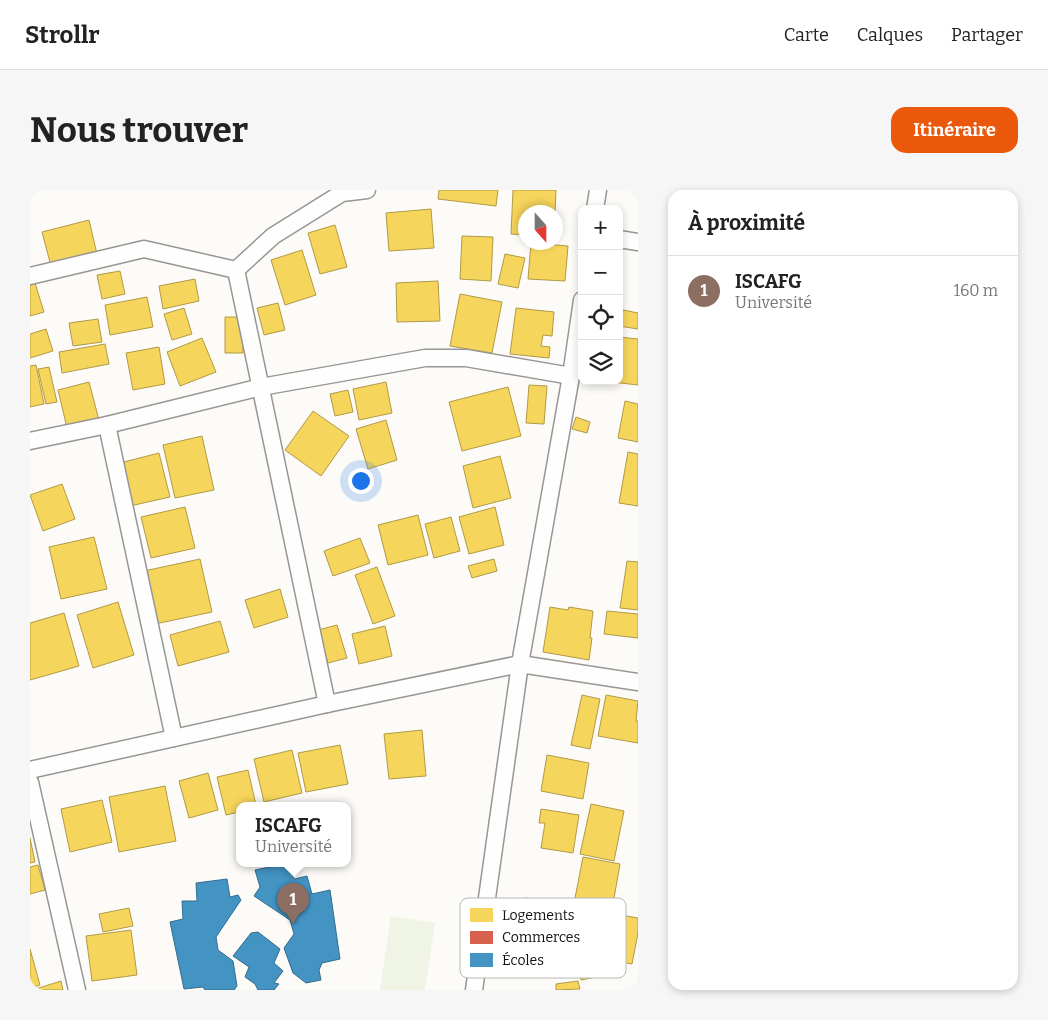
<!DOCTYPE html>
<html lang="fr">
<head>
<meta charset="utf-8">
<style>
  :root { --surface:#fff; --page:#f6f6f6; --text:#222; --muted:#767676; --line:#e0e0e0; --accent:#ea580c }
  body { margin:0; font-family:Bitter,serif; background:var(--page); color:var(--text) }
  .controls { position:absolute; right:15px; top:15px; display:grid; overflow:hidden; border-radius:10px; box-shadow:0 2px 8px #0003 }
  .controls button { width:45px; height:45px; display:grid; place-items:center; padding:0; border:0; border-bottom:1px solid var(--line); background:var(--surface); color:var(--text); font:25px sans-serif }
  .compass { position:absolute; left:488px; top:15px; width:45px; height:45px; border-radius:50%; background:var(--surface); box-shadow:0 2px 8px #0003; rotate:159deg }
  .you { position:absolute; left:330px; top:290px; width:18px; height:18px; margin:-12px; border:4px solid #fff; border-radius:50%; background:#1a73e8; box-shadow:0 0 0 8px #1a73e833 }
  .badge { display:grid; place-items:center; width:32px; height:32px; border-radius:50%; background:var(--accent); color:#fff; font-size:16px; font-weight:700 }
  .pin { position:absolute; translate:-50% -41px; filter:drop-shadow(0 1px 2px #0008) }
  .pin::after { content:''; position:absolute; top:26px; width:18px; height:15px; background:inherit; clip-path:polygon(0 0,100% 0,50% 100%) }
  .popup { position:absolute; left:206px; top:612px; width:115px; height:65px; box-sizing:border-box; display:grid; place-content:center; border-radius:10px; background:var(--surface); filter:drop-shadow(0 1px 4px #0005); font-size:16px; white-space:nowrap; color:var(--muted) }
  .popup b { font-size:19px; color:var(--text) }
  .popup::after { content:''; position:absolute; left:50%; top:100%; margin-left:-10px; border:10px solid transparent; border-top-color:var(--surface) }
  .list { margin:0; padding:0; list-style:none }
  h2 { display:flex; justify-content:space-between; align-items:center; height:65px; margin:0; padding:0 20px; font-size:21px }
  h2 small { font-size:16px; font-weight:400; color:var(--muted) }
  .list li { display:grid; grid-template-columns:32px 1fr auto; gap:15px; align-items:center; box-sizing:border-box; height:70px; padding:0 20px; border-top:1px solid var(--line) }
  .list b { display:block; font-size:19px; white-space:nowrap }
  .list p { margin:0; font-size:16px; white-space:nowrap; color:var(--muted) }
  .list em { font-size:16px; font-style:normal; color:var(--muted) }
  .icon { flex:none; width:28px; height:28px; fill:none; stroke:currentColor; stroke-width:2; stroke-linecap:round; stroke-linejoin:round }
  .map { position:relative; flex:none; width:608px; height:800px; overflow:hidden; border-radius:15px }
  header { display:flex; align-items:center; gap:30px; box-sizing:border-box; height:70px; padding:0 25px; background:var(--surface); border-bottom:1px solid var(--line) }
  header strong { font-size:24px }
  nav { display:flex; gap:28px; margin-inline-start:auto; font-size:18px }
  .intro { display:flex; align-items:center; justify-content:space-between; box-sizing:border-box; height:120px; padding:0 30px }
  h1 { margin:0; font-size:35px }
  .button { padding:12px 22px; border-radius:15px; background:var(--accent); color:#fff; font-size:18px; font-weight:700 }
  main { display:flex; gap:30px; padding:0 30px }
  aside { flex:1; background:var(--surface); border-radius:15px; box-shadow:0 2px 8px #0003 }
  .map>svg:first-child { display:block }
  .pitch { fill:#f0f4e4 }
  .homes { fill:#f6d55c; stroke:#b19a46 }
  .shops { fill:#d6604d; stroke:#9b483b }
  .schools { fill:#4393c3; stroke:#346c8e }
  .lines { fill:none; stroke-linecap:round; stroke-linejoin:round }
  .street-casing { stroke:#979695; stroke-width:19 }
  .street { stroke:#fffefe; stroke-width:16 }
  .key { fill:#fff; stroke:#b8b8b8; stroke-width:1 }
  .key-label { font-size:14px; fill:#111 }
</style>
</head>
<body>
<header>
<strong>Strollr</strong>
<nav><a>Carte</a><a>Calques</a><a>Partager</a></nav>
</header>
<div class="intro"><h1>Nous trouver</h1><a class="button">Itinéraire</a></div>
<main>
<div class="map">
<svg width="608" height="800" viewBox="0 0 608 800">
  <rect width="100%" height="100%" fill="#fcfbf8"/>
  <path class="pitch" d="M361,726l44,7 -10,67h-45z"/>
  <g class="homes">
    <path d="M409,0h59l-2,16 -58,-7z"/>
    <path d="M483,0h43l-1,22h-29v23l-15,-1z"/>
    <path d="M401,19l3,39 -45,3 -3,-38z"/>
    <path d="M59,30l8,34 -46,12 -9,-34z"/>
    <path d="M305,35l12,42 -27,7 -12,-41z"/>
    <path d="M432,46l31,1 -2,44 -31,-2z"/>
    <path d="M501,53l37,3 -3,35 -37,-2z"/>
    <path d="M272,60l14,45 -31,10 -14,-45z"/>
    <path d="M475,64l20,4 -7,30 -20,-4z"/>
    <path d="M90,81l5,23 -23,5 -5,-24z"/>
    <path d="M165,89l4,22 -36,8 -4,-23z"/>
    <path d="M408,91l2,40 -43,1 -1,-39z"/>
    <path d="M5,93l9,29 -14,4v-32z"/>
    <path d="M430,104l42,8 -10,51 -42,-7z"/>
    <path d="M117,107l6,30 -43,8 -5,-30z"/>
    <path d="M248,113l7,27 -21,5 -7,-27z"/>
    <path d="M154,118l8,26 -20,6 -8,-26z"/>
    <path d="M486,118l38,4 -2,24 -9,-1 -2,11 9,1 -1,11 -39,-4z"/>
    <path d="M593,120l15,3v16l-19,-3z"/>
    <path d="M195,127h17l1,36h-18z"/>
    <path d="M68,129l4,23 -29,4 -4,-23z"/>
    <path d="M16,139l7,22 -23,7v-24z"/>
    <path d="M589,147l19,2v46l-35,-4h16z"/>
    <path d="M172,148l14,34 -36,14 -13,-34z"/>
    <path d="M75,154l4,20 -47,9 -3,-21z"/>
    <path d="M129,157l6,37 -32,6 -7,-37z"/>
    <path d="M6,175l8,39 -14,3v-41z"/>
    <path d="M19,177l8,35 -11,2 -8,-35z"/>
    <path d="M59,192l10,38 -32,8 -9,-38z"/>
    <path d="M356,192l6,31 -33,7 -6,-31z"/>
    <path d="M499,195l18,1 -3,38 -18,-1z"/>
    <path d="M478,197l13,49 -59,15 -13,-49z"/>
    <path d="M318,200l5,22 -18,4 -5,-22z"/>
    <path d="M595,211l13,3v38l-20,-4z"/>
    <path d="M283,221l36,25 -28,40 -36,-26z"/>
    <path d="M546,227l14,5 -3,11 -15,-4z"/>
    <path d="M356,230l11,40 -29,9 -12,-40z"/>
    <path d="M172,246l12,54 -39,8 -12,-53z"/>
    <path d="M598,262l10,2v52l-19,-3z"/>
    <path d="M129,263l11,44 -40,9 -10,-43z"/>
    <path d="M470,266l11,42 -38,10 -10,-42z"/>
    <path d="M32,294l13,35 -32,12 -13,-36z"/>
    <path d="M155,317l10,41 -44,10 -10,-41z"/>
    <path d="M465,317l9,38 -35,9 -10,-37z"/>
    <path d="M388,325l10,40 -40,10 -10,-40z"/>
    <path d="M421,327l9,34 -26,7 -9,-34z"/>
    <path d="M64,347l13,52 -46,10 -12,-52z"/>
    <path d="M330,348l10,25 -37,13 -9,-25z"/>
    <path d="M170,369l12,53 -57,12 -11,-53z"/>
    <path d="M464,369l3,12 -25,7 -4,-12z"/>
    <path d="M597,371l11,1v48l-18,-2z"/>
    <path d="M347,377l18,49 -22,8 -18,-49z"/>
    <path d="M250,399l8,28 -34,11 -9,-28z"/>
    <path d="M88,412l16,53 -41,13 -16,-53z"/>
    <path d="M520,417l18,3 1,-3 24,4 -3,27h2l-3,22 -46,-8z"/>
    <path d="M577,421l31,3v24l-34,-4z"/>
    <path d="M34,423l15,53 -49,14v-57z"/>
    <path d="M190,431l9,31 -51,14 -8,-31z"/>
    <path d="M307,435l10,33 -19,5 -10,-33z"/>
    <path d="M355,436l7,30 -33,8 -7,-30z"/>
    <path d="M552,505l18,4 -10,50 -19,-4z"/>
    <path d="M576,505l32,6 -2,20h2v22l-40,-7z"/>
    <path d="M392,540l4,46 -37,3 -5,-45z"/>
    <path d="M310,555l8,39 -42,8 -8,-39z"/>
    <path d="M262,560l10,43 -38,9 -10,-43z"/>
    <path d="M517,565l42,8 -6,36 -42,-8z"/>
    <path d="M218,580l8,35h-17v7l-13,3 -9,-38z"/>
    <path d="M178,583l10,37 -29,8 -10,-37z"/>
    <path d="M135,596l11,55 -57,11 -10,-55z"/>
    <path d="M72,610l10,42 -42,10 -9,-43z"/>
    <path d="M561,614l33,7 -10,50 -34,-7z"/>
    <path d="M511,619l38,6 -6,38 -32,-5 4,-25h-6z"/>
    <path d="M0,648l5,24 -5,1z"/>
    <path d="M553,667l37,7 -7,40 -38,-6z"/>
    <path d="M8,675l7,25 -15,4v-27z"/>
    <path d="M99,718l4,18 -30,6 -4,-18z"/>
    <path d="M556,719l52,9v15l-6,31 -53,-9z"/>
    <path d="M525,732l24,3 -5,31 -23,-3z"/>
    <path d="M101,740l6,45 -45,6 -6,-45z"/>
    <path d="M0,759l10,36 -10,3z"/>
    <path d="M590,772l2,10 -41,8 -3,-11z"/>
    <path d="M31,791l2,9h-31z"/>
    <path d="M548,791l2,8 -24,1v-6z"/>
  </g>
  <path class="shops" d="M495,708l31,7 -5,19 -32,-6z"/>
  <g class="schools">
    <path d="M259,673l5,16 13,-3 5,18 18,-4 10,69 -18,4 -3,7 2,10 -15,3 -13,-10 -9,-25 10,-14 -4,-14 -36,-24 6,-9 -5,-17z"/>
    <path d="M197,689l3,18 8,-2 3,5 -25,37 2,13 15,11 4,25 -3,4h-29l-2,-3 -19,2 -14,-67 13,-3 -1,-18h15l-1,-18z"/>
    <path d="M228,742l22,17 -6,14 9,8 -9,12 5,1 -5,6h-16l-3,-6 -10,-7 4,-10 -16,-11 18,-23z"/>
  </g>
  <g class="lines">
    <defs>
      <g id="street">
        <path d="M565,19l3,-19"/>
        <path d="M589,49l19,3"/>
        <path d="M206,80l91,434"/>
        <path d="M206,80l37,-34 69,-43 25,-3"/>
        <path d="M0,86l114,-27 92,21"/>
        <path d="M77,235l67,313"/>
        <path d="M0,251l77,-16 154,-38 164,-29h41l105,18"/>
        <path d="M0,580l297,-66 193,-40 118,18"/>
        <path d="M0,592l47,208"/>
        <path d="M444,800l46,-326 51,-288 11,-76"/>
      </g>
    </defs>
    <use href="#street" class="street-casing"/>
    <use href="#street" class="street"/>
  </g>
  <rect x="430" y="708" width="166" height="80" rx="8" class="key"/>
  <rect x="440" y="718" width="23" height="14" fill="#f6d55c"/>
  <rect x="440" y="741" width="23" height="13" fill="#d6604d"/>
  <rect x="440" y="763" width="23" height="14" fill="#4393c3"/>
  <g class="key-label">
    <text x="472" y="730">Logements</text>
    <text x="472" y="752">Commerces</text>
    <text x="472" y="775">Écoles</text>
  </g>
</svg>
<div class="controls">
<button>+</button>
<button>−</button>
<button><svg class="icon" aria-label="locate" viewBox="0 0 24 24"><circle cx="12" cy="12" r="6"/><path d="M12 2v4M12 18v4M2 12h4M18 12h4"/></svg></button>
<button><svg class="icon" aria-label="layers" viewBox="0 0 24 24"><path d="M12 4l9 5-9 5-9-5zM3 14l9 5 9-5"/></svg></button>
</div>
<svg class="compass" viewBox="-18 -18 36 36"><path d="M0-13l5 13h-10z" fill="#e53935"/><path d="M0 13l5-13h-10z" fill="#767676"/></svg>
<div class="you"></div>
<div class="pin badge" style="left:263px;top:734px;background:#8d6e63">1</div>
<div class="popup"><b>ISCAFG</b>Université</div>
</div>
<aside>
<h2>À proximité<small></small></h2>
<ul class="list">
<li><span class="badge" style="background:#8d6e63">1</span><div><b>ISCAFG</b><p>Université</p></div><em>160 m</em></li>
</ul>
</aside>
</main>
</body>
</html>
